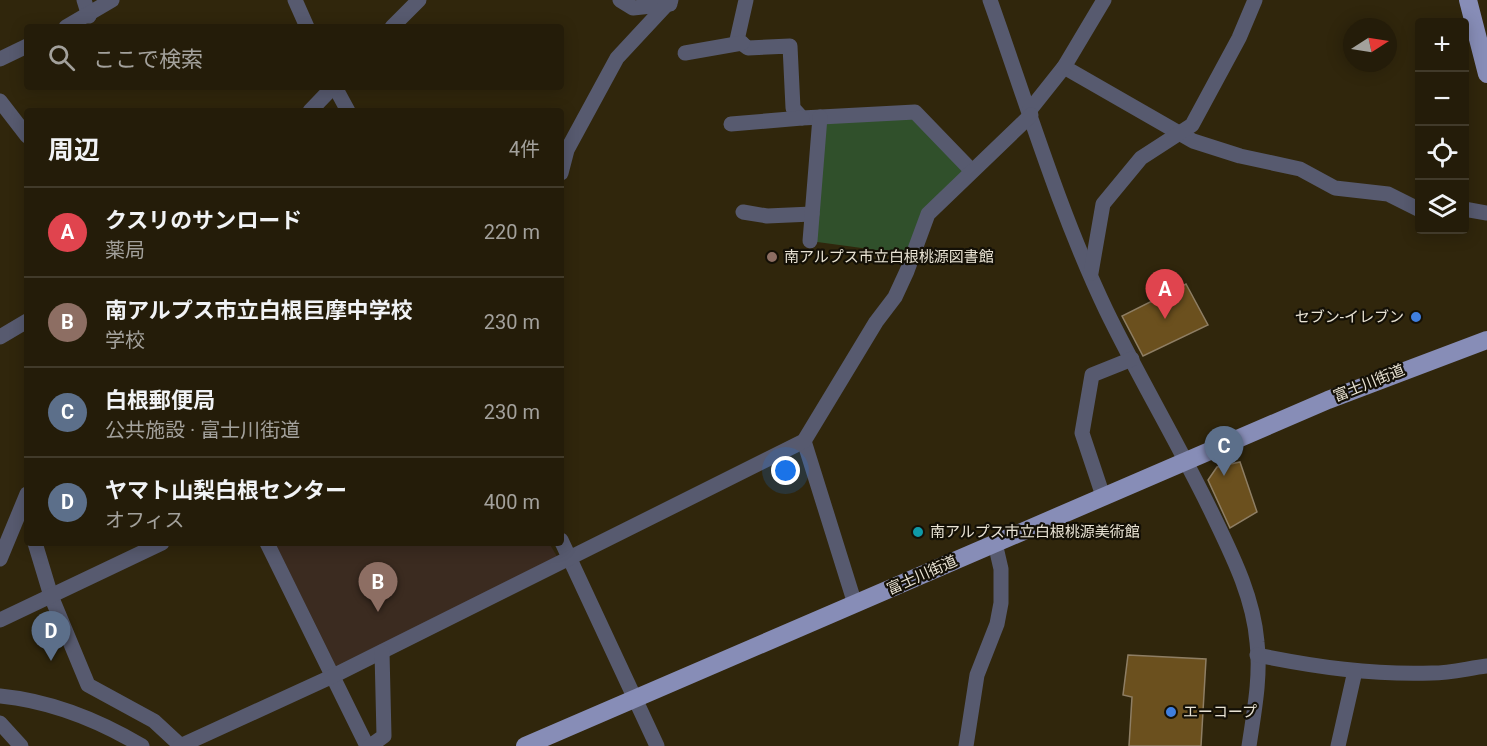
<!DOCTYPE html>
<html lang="ja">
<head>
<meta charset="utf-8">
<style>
  :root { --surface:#241c09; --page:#302917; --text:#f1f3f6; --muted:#a3a19c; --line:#413a2a; --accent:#f0a278 }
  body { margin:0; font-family:Roboto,"Noto Sans JP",sans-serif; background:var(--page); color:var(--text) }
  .controls { position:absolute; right:18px; top:18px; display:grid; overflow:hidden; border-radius:6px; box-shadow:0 3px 15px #0003 }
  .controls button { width:54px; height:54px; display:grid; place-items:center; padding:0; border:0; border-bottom:2px solid var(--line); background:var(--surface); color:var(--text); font:30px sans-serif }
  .compass { position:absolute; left:1343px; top:18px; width:54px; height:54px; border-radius:50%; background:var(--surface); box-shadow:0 3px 15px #0003; rotate:78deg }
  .you { position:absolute; left:786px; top:471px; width:21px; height:21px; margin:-15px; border:4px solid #fff; border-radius:50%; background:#1a73e8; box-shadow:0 0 0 9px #1a73e833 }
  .badge { display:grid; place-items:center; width:39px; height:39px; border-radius:50%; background:var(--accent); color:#fff; font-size:20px; font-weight:700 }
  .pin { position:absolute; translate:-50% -50px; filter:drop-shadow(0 2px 3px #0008) }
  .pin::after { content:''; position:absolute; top:32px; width:21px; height:18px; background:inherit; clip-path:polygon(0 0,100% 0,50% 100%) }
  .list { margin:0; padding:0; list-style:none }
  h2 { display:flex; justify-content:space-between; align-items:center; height:78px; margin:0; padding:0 24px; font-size:26px }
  h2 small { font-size:20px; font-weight:400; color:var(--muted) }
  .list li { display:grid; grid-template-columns:39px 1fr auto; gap:18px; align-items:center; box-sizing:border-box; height:90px; padding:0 24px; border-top:2px solid var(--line) }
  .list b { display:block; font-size:22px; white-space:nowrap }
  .list p { margin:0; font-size:20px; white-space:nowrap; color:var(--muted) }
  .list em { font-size:20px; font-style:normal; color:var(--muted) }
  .icon { flex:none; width:33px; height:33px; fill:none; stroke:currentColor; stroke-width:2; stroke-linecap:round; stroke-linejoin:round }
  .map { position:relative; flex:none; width:1487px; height:746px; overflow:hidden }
  .search { position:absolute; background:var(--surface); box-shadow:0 3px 15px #0003; left:24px; top:24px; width:540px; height:66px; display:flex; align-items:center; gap:15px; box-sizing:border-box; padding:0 21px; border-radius:6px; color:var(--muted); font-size:22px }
  .panel { position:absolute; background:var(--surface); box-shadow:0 3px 15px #0003; left:24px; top:108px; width:540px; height:438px; border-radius:6px }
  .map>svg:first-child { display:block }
  .education { fill:#3b2b20 }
  .green { fill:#30502b }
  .building { fill:#6b501e; stroke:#8e7e64; stroke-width:1.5 }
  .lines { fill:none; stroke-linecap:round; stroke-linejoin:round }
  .minor { stroke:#575a6f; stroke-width:15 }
  .major { stroke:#878db7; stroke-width:18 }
  .education-dot { fill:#8d6e63; stroke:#141006; stroke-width:2 }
  .shop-dot { fill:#3f7fe0; stroke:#141006; stroke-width:2 }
  .culture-dot { fill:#0f9aa8; stroke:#141006; stroke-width:2 }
  .labels { text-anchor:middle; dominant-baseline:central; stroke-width:4.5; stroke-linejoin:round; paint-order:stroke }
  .poi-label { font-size:15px; fill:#e9e3d4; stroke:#141006; text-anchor:start }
  .street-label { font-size:15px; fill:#e9e3d4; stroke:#141006 }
</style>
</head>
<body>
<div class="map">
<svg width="1487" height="746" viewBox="0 0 1487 746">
  <rect width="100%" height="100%" fill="#30260c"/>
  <path class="education" d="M275,543h274l9,15 -222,108z"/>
  <path class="green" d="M915,112l56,58 -43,44 -15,41 -103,-14 10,-124z"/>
  <g class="building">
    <path d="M1186,284l22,41 -65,31 -21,-40z"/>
    <path d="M1240,462l17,50 -27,16 -22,-48 9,-13z"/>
    <path d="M1128,655l78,4 -5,87h-72l3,-49 -9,-2z"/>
  </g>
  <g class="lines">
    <g class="minor">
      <path d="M84,0l5,16"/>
      <path d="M295,0l12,27"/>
      <path d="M620,0l13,8 37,-4"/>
      <path d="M746,0l-9,40 11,8 42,-2 3,62 9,10 113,-6 56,58"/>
      <path d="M990,0c37,104 69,211 116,310 33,68 72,133 105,201 20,42 42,84 46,131 4,35 -3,70 -8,104"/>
      <path d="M66,27l46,-27"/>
      <path d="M392,27l27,-27"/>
      <path d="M685,53l57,-10"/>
      <path d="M0,59l27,-13"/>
      <path d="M1064,67l129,74 47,15 60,13 35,19 53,6 32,16"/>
      <path d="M335,87l13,24"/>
      <path d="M0,101l27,35"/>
      <path d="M310,111l23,-24"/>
      <path d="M1029,111l35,-44 40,-67"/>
      <path d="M731,124l71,-6"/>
      <path d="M561,173l6,-23 50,-92 54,-58"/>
      <path d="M1464,209l23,4"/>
      <path d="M743,212l24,4 45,-2"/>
      <path d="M810,241l10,-124"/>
      <path d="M1091,273l12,-69 38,-46 51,-33 47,-87 16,-38"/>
      <path d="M0,337l27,-16"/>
      <path d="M804,441l51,163"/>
      <path d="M1103,496l-21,-63 10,-58 40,-16"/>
      <path d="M561,540l96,206"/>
      <path d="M35,543l16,53 37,89 66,36 27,25"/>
      <path d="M267,543l100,203"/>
      <path d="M0,559l27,-65"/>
      <path d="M0,620l162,-77"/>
      <path d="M1257,655c59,12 115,20 175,18 19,0 37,-5 55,-7"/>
      <path d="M0,696c52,5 98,24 142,50"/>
      <path d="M0,723l21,23"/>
      <path d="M180,746l153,-70 471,-235 72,-119 19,-25 12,-26 21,-57 103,-99"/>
      <path d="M370,746l14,-10 -2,-84"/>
      <path d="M966,746l11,-71 20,-51 4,-21v-34l-6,-26"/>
      <path d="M1338,746l17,-75"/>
    </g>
    <g class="major">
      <path d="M1468,0l19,74"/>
      <path d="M525,746l803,-346 159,-60"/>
    </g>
  </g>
  <circle class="education-dot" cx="772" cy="257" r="6"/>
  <g class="shop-dot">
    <circle cx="1416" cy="317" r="6"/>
    <circle cx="1171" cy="712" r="6"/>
  </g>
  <circle class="culture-dot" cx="918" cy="532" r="6"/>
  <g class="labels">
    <g class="poi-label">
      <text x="784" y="257">南アルプス市立白根桃源図書館</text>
      <text x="1404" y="317" text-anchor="end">セブン-イレブン</text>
      <text x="930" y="532">南アルプス市立白根桃源美術館</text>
      <text x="1183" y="712">エーコープ</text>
    </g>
    <g class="street-label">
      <text transform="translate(1369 383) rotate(-22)">富士川街道</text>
      <text transform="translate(922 575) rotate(-24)">富士川街道</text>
    </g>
  </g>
</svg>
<div class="controls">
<button>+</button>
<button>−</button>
<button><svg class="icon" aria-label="locate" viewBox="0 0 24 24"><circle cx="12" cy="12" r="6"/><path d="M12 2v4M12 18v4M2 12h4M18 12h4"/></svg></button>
<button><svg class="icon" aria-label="layers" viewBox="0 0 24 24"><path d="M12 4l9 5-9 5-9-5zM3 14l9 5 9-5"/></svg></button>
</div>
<svg class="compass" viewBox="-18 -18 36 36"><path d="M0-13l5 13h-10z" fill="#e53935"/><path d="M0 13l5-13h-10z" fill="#a3a19c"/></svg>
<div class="you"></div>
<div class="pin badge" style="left:1165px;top:319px;background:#e0444e">A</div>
<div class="pin badge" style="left:378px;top:612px;background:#8d6e63">B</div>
<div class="pin badge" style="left:1224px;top:476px;background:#5c6f8a">C</div>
<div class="pin badge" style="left:51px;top:661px;background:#5c6f8a">D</div>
<div class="search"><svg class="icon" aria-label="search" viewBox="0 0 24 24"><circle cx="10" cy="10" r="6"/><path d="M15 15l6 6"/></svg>ここで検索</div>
<section class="panel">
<h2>周辺<small>4件</small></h2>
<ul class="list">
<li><span class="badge" style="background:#e0444e">A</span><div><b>クスリのサンロード</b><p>薬局</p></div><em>220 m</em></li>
<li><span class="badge" style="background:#8d6e63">B</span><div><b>南アルプス市立白根巨摩中学校</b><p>学校</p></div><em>230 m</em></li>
<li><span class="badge" style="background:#5c6f8a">C</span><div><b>白根郵便局</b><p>公共施設 · 富士川街道</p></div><em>230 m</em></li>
<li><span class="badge" style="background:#5c6f8a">D</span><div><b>ヤマト山梨白根センター</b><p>オフィス</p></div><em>400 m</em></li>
</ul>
</section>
</div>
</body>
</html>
